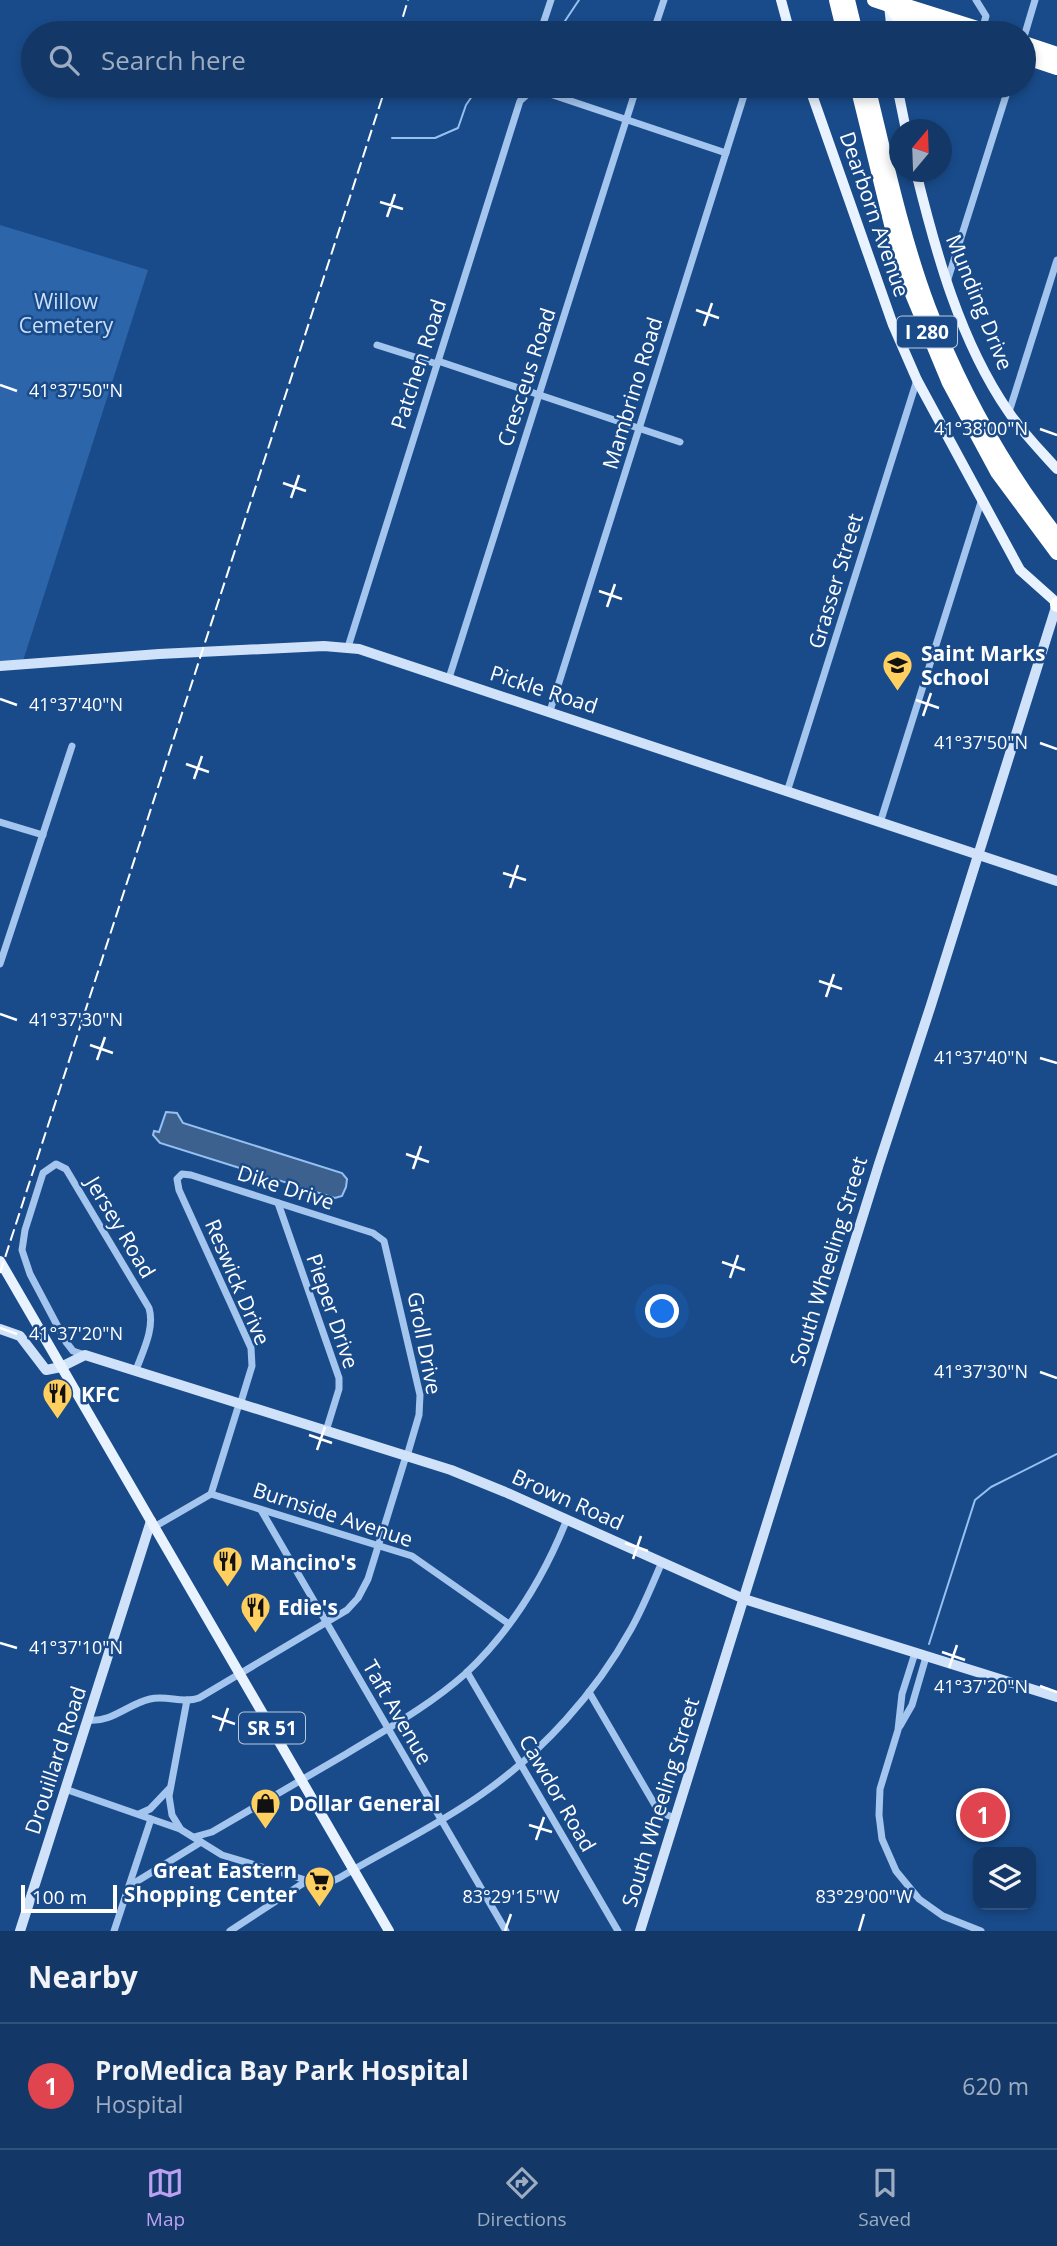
<!DOCTYPE html>
<html lang="en">
<head>
<meta charset="utf-8">
<style>
  :root { --surface:#133868; --page:#204371; --text:#f1f3f6; --muted:#9dacc0; --line:#32527c; --accent:#bca0f2 }
  body { margin:0; font-family:"Open Sans",sans-serif; background:var(--page); color:var(--text) }
  .controls { position:absolute; right:21px; bottom:21px; display:grid; overflow:hidden; border-radius:14px; box-shadow:0 4px 10px #0003 }
  .controls button { width:63px; height:63px; display:grid; place-items:center; padding:0; border:0; border-bottom:2px solid var(--line); background:var(--surface); color:var(--text); font:35px sans-serif }
  .compass { position:absolute; left:889px; top:119px; width:63px; height:63px; border-radius:50%; background:var(--surface); box-shadow:0 4px 10px #0003; rotate:19deg }
  .scale { position:absolute; left:21px; bottom:18px; width:96px; box-sizing:border-box; padding-left:7px; border:4px solid #fff; border-top:0; font-size:19px; line-height:24px; white-space:nowrap; color:#fff; -webkit-text-stroke:5px #194b8a; paint-order:stroke }
  .you { position:absolute; left:663px; top:1312px; width:24px; height:24px; margin:-18px; border:5px solid #fff; border-radius:50%; background:#1a73e8; box-shadow:0 0 0 10px #1a73e833 }
  .badge { display:grid; place-items:center; width:46px; height:46px; border-radius:50%; background:var(--accent); color:#fff; font-size:23px; font-weight:700 }
  .pin { position:absolute; translate:-50% -50%; border:4px solid #fff; box-shadow:0 2px 7px #0006 }
  .list { margin:0; padding:0; list-style:none }
  h2 { display:flex; justify-content:space-between; align-items:center; height:91px; margin:0; padding:0 28px; font-size:30px }
  h2 small { font-size:23px; font-weight:400; color:var(--muted) }
  .list li { display:grid; grid-template-columns:46px 1fr auto; gap:21px; align-items:center; box-sizing:border-box; height:126px; padding:0 28px; border-top:2px solid var(--line) }
  .list b { display:block; font-size:26px; white-space:nowrap }
  .list p { margin:0; font-size:23px; white-space:nowrap; color:var(--muted) }
  .list em { font-size:23px; font-style:normal; color:var(--muted) }
  .icon { flex:none; width:38px; height:38px; fill:none; stroke:currentColor; stroke-width:2; stroke-linecap:round; stroke-linejoin:round }
  .map { position:relative; flex:none; width:1057px; height:1931px; overflow:hidden }
  .search { position:absolute; background:var(--surface); box-shadow:0 4px 10px #0003; left:21px; right:21px; top:21px; height:77px; display:flex; align-items:center; gap:18px; box-sizing:border-box; padding:0 24px; border-radius:38px; color:var(--muted); font-size:26px }
  .sheet { height:217px; background:var(--surface) }
  nav { display:flex; justify-content:space-around; align-items:center; box-sizing:border-box; height:98px; border-top:2px solid var(--line); background:var(--surface); font-size:19px; color:var(--muted) }
  nav a { display:grid; justify-items:center; gap:4px }
  nav .on { color:var(--accent) }
  .map>svg:first-child { display:block }
  .green { fill:#2c65a9 }
  .water { fill:#3d618f; stroke:#96c0f0; stroke-width:2 }
  .lines { fill:none; stroke-linecap:round; stroke-linejoin:round }
  .stream { stroke:#96c0f0; stroke-width:2 }
  .street { stroke:#a3c5ee; stroke-width:7 }
  .secondary { stroke:#d0e2fa; stroke-width:10 }
  .primary { stroke:#e9f2ff; stroke-width:10 }
  .highway { stroke:#fff; stroke-width:14 }
  .rail { stroke:#fff; stroke-width:2; stroke-dasharray:12 5; stroke-linecap:butt }
  .ticks { fill:none; stroke:#fff; stroke-width:2.5 }
  .labels { text-anchor:middle; dominant-baseline:central; stroke-width:5; stroke-linejoin:round; paint-order:stroke }
  .shield { fill:#194b8a; stroke:#bac9dc; stroke-width:2 }
  .shield-label { font-size:19px; font-weight:bold; fill:#fff }
  .street-label { font-size:21px; fill:#fff; stroke:#194b8a }
  .park-label { font-size:21px; fill:#c9dffa; stroke:#194b8a }
  .poi-label { font-size:21px; font-weight:bold; fill:#fff; stroke:#194b8a; text-anchor:start }
  .ticks-label { font-size:18px; text-anchor:middle; fill:#fff; stroke:#194b8a; stroke-width:5; stroke-linejoin:round; paint-order:stroke }
</style>
</head>
<body>
<div class="map">
<svg width="1057" height="1931" viewBox="0 0 1057 1931">
  <rect width="100%" height="100%" fill="#194b8a"/>
  <path class="green" d="M0,225l148,45 -126,394 -22,2z"/>
  <path class="water" d="M166,1112l11,1 6,10 159,50 5,6 -1,8 -4,9 -7,2 -175,-55 -7,-8 1,-4 5,1z"/>
  <g class="lines">
    <g class="stream">
      <path d="M557,33l22,-33"/>
      <path d="M392,138h43l23,-10 8,-23 13,-19"/>
      <path d="M929,1644l46,-144 16,-13 66,-33"/>
    </g>
    <g class="street">
      <path d="M976,0l10,16 -4,14"/>
      <path d="M540,33l11,-33"/>
      <path d="M653,33l11,-33"/>
      <path d="M770,33l18,-5"/>
      <path d="M1024,37l11,-37"/>
      <path d="M947,282l62,-196"/>
      <path d="M377,345l60,19"/>
      <path d="M438,361l242,81"/>
      <path d="M1009,412l48,-152"/>
      <path d="M348,647l172,-546 10,-9h14l182,61"/>
      <path d="M449,678l188,-592"/>
      <path d="M550,711l197,-625"/>
      <path d="M787,792l130,-412"/>
      <path d="M0,822l43,13"/>
      <path d="M880,823l101,-321"/>
      <path d="M0,964l72,-218"/>
      <path d="M278,1203l61,175v11l-13,42"/>
      <path d="M85,1355l-12,-4 -7,-9 -36,-68 -8,-24 3,-20 18,-57 13,-9 10,5 83,139c6,20 -6,43 -13,62"/>
      <path d="M240,1405l12,-39 -1,-18 -72,-158 -2,-11 5,-5 9,1 182,58 11,8 36,154 -1,20 -12,41"/>
      <path d="M211,1494l201,62 97,68"/>
      <path d="M261,1510l245,421"/>
      <path d="M154,1527l57,-33 28,-90"/>
      <path d="M915,1653l-13,41 -4,36 -18,59 -1,26 3,24 14,32 23,28 24,17 38,15"/>
      <path d="M467,1672l151,259"/>
      <path d="M589,1692l70,120 16,6"/>
      <path d="M88,1720c23,3 40,-16 62,-21 17,-4 33,5 49,-1l148,-88 11,-12 10,-19 38,-123"/>
      <path d="M900,1726l12,-21 14,-48"/>
      <path d="M65,1789l115,40 42,26 87,26"/>
      <path d="M139,1814l11,-5 19,-20"/>
      <path d="M180,1828l-8,-13 -3,-19 18,-96"/>
      <path d="M194,1837l18,-5c45,-26 89,-52 134,-78 41,-25 83,-48 119,-80 46,-43 79,-97 102,-155"/>
      <path d="M131,1885l70,-43"/>
      <path d="M114,1931l37,-112"/>
      <path d="M230,1931l75,-49h25l9,-4c47,-28 98,-52 143,-84 60,-42 113,-100 149,-165 12,-21 21,-44 31,-67"/>
    </g>
    <g class="secondary">
      <path d="M0,666l159,-12 165,-8 35,3 698,232"/>
      <path d="M0,1329l20,7 26,34 15,-3 24,-12 366,115 54,22 239,107 313,98"/>
      <path d="M20,1931l131,-410"/>
      <path d="M640,1931l239,-767 52,-159 126,-401"/>
    </g>
    <g class="primary">
      <path d="M781,0l9,33"/>
      <path d="M889,5l3,28"/>
      <path d="M809,86l84,239 24,55 103,190 37,33"/>
      <path d="M897,86l9,44"/>
      <path d="M916,172c20,81 44,169 92,239 14,21 32,39 49,58"/>
      <path d="M0,1261l389,670"/>
    </g>
    <g class="highway">
      <path d="M836,0l8,33"/>
      <path d="M848,0l8,33"/>
      <path d="M874,0l15,5 12,-1 92,29"/>
      <path d="M887,1l10,14 55,18"/>
      <path d="M1024,43l33,11"/>
      <path d="M1024,57l33,11"/>
      <path d="M857,86l42,171 13,37 37,89 48,89 60,81"/>
      <path d="M868,86c18,74 34,150 61,222 31,80 75,160 128,228"/>
      <path d="M1057,604v1"/>
    </g>
    <g class="rail">
      <path d="M398,33l10,-33"/>
      <path d="M0,1273l386,-1187"/>
    </g>
  </g>
  <path class="ticks" d="M380,202l23,7M387,217l8,-23M696,310l23,8M704,326l8,-23M0,385l17,6M1040,429l17,6M283,483l23,8M291,498l8,-23M599,591l23,8M607,607l8,-23M0,699l17,6M916,700l23,8M923,716l8,-23M1040,743l17,6M186,764l23,8M194,779l8,-23M503,873l23,7M510,888l8,-23M819,981l23,8M826,997l8,-23M0,1014l17,6M90,1045l23,8M1040,1058l17,5M97,1060l8,-23M406,1154l23,8M413,1169l8,-23M722,1262l23,8M730,1278l8,-23M0,1328l17,6M1040,1372l17,6M309,1435l23,8M317,1450l8,-23M625,1543l23,8M633,1559l8,-23M0,1643l17,5M942,1652l23,8M949,1668l8,-23M1040,1686l17,6M212,1716l23,8M220,1731l8,-23M529,1825l23,7M536,1840l8,-23M505,1931l6,-17M859,1931l5,-17"/>
  <defs>
    <symbol id="school-pin" viewBox="-11 -11 22 30"><path d="M0 17L-7.5 6A9.5 9.5 0 1 1 7.5 6Z" fill="#ffd05f" stroke="#194b8a"/><path d="M0-5L7-2L0 1L-7-2ZM-4 1L0 2.5L4 1V4Q0 6-4 4Z" fill="#111"/></symbol>
    <symbol id="restaurant-pin" viewBox="-11 -11 22 30"><path d="M0 17L-7.5 6A9.5 9.5 0 1 1 7.5 6Z" fill="#ffd05f" stroke="#194b8a"/><path d="M-5-6h1v4h1v-4h1v4h1v-4h1v5L-1.5 .5V6h-2V.5L-5-1ZM5-6V6H3V1.5H1.5Q1.5-4 5-6Z" fill="#111"/></symbol>
    <symbol id="shop-pin" viewBox="-11 -11 22 30"><path d="M0 17L-7.5 6A9.5 9.5 0 1 1 7.5 6Z" fill="#ffd05f" stroke="#194b8a"/><path d="M-5-2.5h2.3a2.7 3.5 0 0 1 5.4 0H5L5.5 6h-11ZM-1.5-2.5h3a1.5 2.3 0 0 0-3 0Z" fill="#111"/></symbol>
    <symbol id="supermarket-pin" viewBox="-11 -11 22 30"><path d="M0 17L-7.5 6A9.5 9.5 0 1 1 7.5 6Z" fill="#ffd05f" stroke="#194b8a"/><path d="M-6-5.5h2.5l.6 2H6L4.5 2H-2.5L-4.4-4H-6ZM-1.5 3.2a1.3 1.3 0 1 0 .1 0ZM3 3.2a1.3 1.3 0 1 0 .1 0Z" fill="#111"/></symbol>
  </defs>
  <g fill-rule="evenodd">
    <use href="#school-pin" x="880" y="648" width="35" height="47"/>
    <use href="#restaurant-pin" x="40" y="1376" width="35" height="47"/>
    <use href="#restaurant-pin" x="210" y="1544" width="35" height="47"/>
    <use href="#restaurant-pin" x="238" y="1590" width="35" height="47"/>
    <use href="#shop-pin" x="248" y="1786" width="35" height="47"/>
    <use href="#supermarket-pin" x="302" y="1864" width="35" height="47"/>
  </g>
  <g class="labels">
    <g class="shield">
      <rect x="897" y="316.5" width="60" height="31" rx="5"/>
      <rect x="239" y="1712.5" width="66" height="31" rx="5"/>
    </g>
    <g class="shield-label">
      <text x="927" y="332">I 280</text>
      <text x="272" y="1728">SR 51</text>
    </g>
    <g class="street-label">
      <text transform="translate(875 214) rotate(71)">Dearborn Avenue</text>
      <text transform="translate(980 302) rotate(68)">Munding Drive</text>
      <text transform="translate(418 364) rotate(-72)">Patchen Road</text>
      <text transform="translate(526 377) rotate(-72)">Cresceus Road</text>
      <text transform="translate(632 393) rotate(-73)">Mambrino Road</text>
      <text transform="translate(835 581) rotate(-73)">Grasser Street</text>
      <text transform="translate(544 689) rotate(18)">Pickle Road</text>
      <text transform="translate(286 1187) rotate(18)">Dike Drive</text>
      <text transform="translate(121 1227) rotate(59)">Jersey Road</text>
      <text transform="translate(828 1261) rotate(-73)">South Wheeling Street</text>
      <text transform="translate(238 1282) rotate(67)">Reswick Drive</text>
      <text transform="translate(333 1311) rotate(71)">Pieper Drive</text>
      <text transform="translate(425 1343) rotate(79)">Groll Drive</text>
      <text transform="translate(568 1499) rotate(24)">Brown Road</text>
      <text transform="translate(333 1514) rotate(18)">Burnside Avenue</text>
      <text transform="translate(398 1712) rotate(60)">Taft Avenue</text>
      <text transform="translate(55 1760) rotate(-72)">Drouillard Road</text>
      <text transform="translate(558 1793) rotate(60)">Cawdor Road</text>
      <text transform="translate(660 1802) rotate(-73)">South Wheeling Street</text>
    </g>
    <g class="park-label">
      <text x="66" y="301">Willow<tspan x="66" dy="24">Cemetery</tspan></text>
    </g>
    <g class="poi-label">
      <text x="921" y="653">Saint Marks<tspan x="921" dy="24">School</tspan></text>
      <text x="81" y="1394">KFC</text>
      <text x="250" y="1562">Mancino's</text>
      <text x="278" y="1607">Edie's</text>
      <text x="289" y="1803">Dollar General</text>
      <text x="297" y="1870" text-anchor="end">Great Eastern<tspan x="297" dy="24">Shopping Center</tspan></text>
    </g>
  </g>
  <g class="ticks-label">
    <text x="76" y="397">41°37'50"N</text>
    <text x="981" y="435">41°38'00"N</text>
    <text x="76" y="711">41°37'40"N</text>
    <text x="981" y="749">41°37'50"N</text>
    <text x="76" y="1026">41°37'30"N</text>
    <text x="981" y="1064">41°37'40"N</text>
    <text x="76" y="1340">41°37'20"N</text>
    <text x="981" y="1378">41°37'30"N</text>
    <text x="76" y="1654">41°37'10"N</text>
    <text x="981" y="1693">41°37'20"N</text>
    <text x="511" y="1903">83°29'15"W</text>
    <text x="864" y="1903">83°29'00"W</text>
  </g>
</svg>
<div class="controls">
<button><svg class="icon" aria-label="layers" viewBox="0 0 24 24"><path d="M12 4l9 5-9 5-9-5zM3 14l9 5 9-5"/></svg></button>
</div>
<svg class="compass" viewBox="-18 -18 36 36"><path d="M0-13l5 13h-10z" fill="#e53935"/><path d="M0 13l5-13h-10z" fill="#9dacc0"/></svg>
<div class="scale">100 m</div>
<div class="you"></div>
<div class="pin badge" style="left:983px;top:1815px;background:#e0444e">1</div>
<div class="search"><svg class="icon" aria-label="search" viewBox="0 0 24 24"><circle cx="10" cy="10" r="6"/><path d="M15 15l6 6"/></svg>Search here</div>
</div>
<section class="sheet">
<h2>Nearby<small></small></h2>
<ul class="list">
<li><span class="badge" style="background:#e0444e">1</span><div><b>ProMedica Bay Park Hospital</b><p>Hospital</p></div><em>620 m</em></li>
</ul>
</section>
<nav>
<a class="on"><svg class="icon" aria-label="map" viewBox="0 0 24 24"><path d="M3 6l6-2 6 2 6-2v14l-6 2-6-2-6 2zM9 4v14M15 6v14"/></svg>Map</a>
<a><svg class="icon" aria-label="directions" viewBox="0 0 24 24"><path d="M12 3l9 9-9 9-9-9zM9 14v-3h6M13 9l2 2-2 2"/></svg>Directions</a>
<a><svg class="icon" aria-label="saved" viewBox="0 0 24 24"><path d="M7 4h10v16l-5-4-5 4z"/></svg>Saved</a>
</nav>
</body>
</html>
